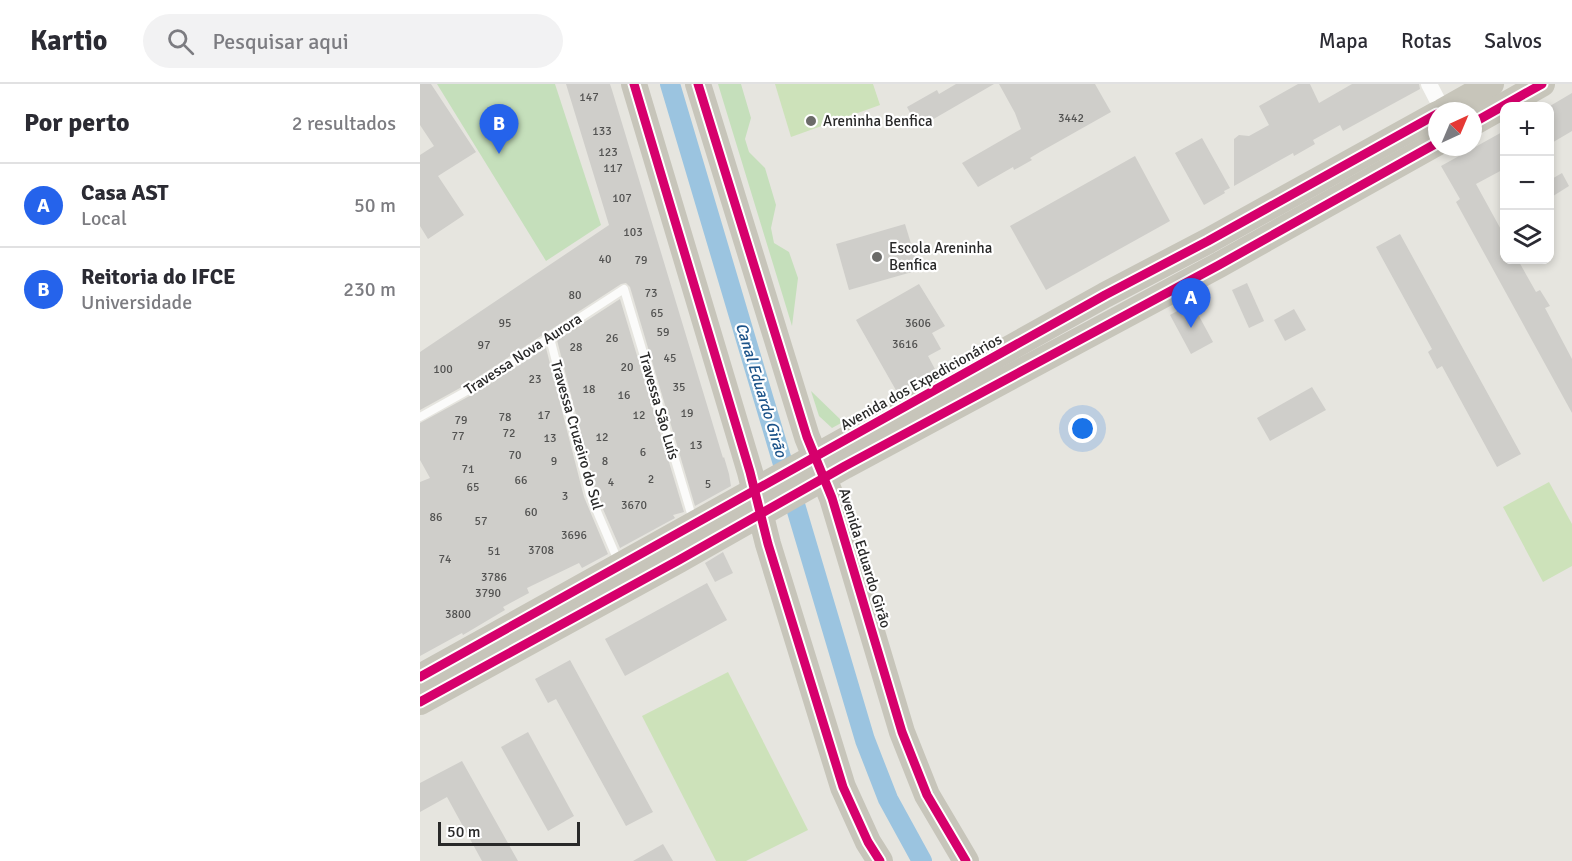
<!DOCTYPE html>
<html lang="pt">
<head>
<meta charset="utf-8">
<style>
  :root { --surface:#fff; --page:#f2f2f3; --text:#2b2b33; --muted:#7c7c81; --line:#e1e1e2; --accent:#2563eb }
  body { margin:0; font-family:Signika,sans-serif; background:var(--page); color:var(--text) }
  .controls { position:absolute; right:18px; top:18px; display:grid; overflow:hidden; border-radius:12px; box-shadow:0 3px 9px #0003 }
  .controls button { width:54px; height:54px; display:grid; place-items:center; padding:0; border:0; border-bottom:2px solid var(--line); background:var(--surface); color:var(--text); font:30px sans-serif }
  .compass { position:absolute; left:1008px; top:18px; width:54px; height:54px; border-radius:50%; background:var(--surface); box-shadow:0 3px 9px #0003; rotate:44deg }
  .scale { position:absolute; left:18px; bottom:15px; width:142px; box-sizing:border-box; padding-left:6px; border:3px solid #292929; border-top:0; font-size:16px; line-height:21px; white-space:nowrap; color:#292929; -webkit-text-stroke:4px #fff; paint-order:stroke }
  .you { position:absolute; left:663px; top:345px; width:21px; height:21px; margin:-15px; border:4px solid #fff; border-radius:50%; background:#1a73e8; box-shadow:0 0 0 9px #1a73e833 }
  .badge { display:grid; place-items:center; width:39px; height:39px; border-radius:50%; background:var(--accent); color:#fff; font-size:20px; font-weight:700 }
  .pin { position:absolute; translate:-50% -50px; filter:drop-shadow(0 2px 3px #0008) }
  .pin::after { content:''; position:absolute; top:32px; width:21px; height:18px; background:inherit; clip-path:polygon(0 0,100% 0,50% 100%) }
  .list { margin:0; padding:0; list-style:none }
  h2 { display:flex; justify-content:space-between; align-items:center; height:78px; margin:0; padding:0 24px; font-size:26px }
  h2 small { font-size:20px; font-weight:400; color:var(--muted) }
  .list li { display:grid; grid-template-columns:39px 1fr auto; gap:18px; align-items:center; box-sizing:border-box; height:84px; padding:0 24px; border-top:2px solid var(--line) }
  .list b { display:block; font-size:22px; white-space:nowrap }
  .list p { margin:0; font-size:20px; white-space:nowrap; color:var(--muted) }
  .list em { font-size:20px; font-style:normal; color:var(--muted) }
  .icon { flex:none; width:33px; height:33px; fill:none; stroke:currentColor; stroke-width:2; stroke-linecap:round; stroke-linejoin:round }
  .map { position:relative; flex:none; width:1152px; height:777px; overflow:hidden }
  header { display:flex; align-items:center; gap:36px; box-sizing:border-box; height:84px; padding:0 30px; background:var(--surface); border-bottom:2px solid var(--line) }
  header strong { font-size:28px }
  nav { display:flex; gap:33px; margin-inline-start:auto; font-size:21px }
  .search { width:420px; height:54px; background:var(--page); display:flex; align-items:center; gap:15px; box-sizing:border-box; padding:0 21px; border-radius:33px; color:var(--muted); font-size:22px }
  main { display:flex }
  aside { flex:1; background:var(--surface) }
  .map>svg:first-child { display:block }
  .green { fill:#c5dfbb }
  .pitch { fill:#cde2ba }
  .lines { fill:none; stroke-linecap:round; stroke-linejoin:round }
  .canal { stroke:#9bc4e0; stroke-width:20 }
  .building { fill:#cfceca }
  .service { stroke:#fbfbfa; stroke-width:8 }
  .minor { stroke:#fbfbfa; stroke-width:16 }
  .primary { stroke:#c7c5ba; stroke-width:26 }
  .cycleway-casing { stroke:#fff; stroke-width:13 }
  .cycleway { stroke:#d6006c; stroke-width:9 }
  .poi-dot { fill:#6b6b69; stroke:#fff; stroke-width:2 }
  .labels { text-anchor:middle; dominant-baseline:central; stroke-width:4.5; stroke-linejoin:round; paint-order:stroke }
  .number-label { font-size:12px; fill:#535352 }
  .poi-label { font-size:15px; fill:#292929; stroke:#fff; text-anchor:start }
  .street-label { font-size:15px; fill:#292929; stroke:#fff }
  .water-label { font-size:16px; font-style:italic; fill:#1c5389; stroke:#fff }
</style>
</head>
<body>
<header>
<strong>Kartio</strong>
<div class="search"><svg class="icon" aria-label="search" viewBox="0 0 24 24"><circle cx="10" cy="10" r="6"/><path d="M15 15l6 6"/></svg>Pesquisar aqui</div>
<nav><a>Mapa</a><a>Rotas</a><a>Salvos</a></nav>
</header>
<main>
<aside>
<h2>Por perto<small>2 resultados</small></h2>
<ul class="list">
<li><span class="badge">A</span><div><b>Casa AST</b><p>Local</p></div><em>50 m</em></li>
<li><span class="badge">B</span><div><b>Reitoria do IFCE</b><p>Universidade</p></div><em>230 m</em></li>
</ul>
</aside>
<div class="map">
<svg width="1152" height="777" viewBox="0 0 1152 777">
  <rect width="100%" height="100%" fill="#e6e5df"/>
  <g class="green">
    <path d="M17,0h118l46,141 -55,36z"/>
    <path d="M298,0h23l10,34 -6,21 4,13 16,16 11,37 -5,23 3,15 15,9 9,26 -6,48z"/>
    <path d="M391,307l32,31 -11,6 -13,-12z"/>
  </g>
  <g class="pitch">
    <path d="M355,0h98l7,21 -89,32z"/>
    <path d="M1129,398l23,42v42l-29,16 -40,-75z"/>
    <path d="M308,588l80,158 -62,31h-30l-74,-145z"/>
  </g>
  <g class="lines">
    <path class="canal" d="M250,0l195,656 23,59 34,62"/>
  </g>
  <g class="building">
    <path d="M0,0h11l45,68 -38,24 26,39 -36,24 -8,-13v-71l14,-9 -14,-21z"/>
    <path d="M146,0h44l2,6 111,368 1,-1 5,17 2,12 -36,20 -65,-219 -4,-4 -5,1 -152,99 -49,27v-58l189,-127z"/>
    <path d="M536,0h38l-76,44 -11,-21 30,-17 2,4z"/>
    <path d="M579,0h96l16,28 -71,40 -10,6 2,2 -18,10 -1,-3 -35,20 -16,-24 59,-34 -6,-16z"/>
    <path d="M878,0h12l9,19 33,-19h67l1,5 -77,42 -3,-6 -27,15 2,4 -21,12 -1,-3 -59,33v-47l5,-4 10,1 20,-11 -10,-19z"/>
    <path d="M1152,9v38l-22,13v-38z"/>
    <path d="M1084,47v38l-28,15 28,51v25h14l18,32 4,-2 10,16 -5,2 27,51v54l-116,-211 4,-3 -19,-33z"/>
    <path d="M782,54l28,50 -6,3 1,2 -21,12 -29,-52z"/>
    <path d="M715,72l35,65 -124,69 -36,-64z"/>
    <path d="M1142,89l7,13 -19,12v-18z"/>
    <path d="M485,140l14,46 -70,20 -13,-46z"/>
    <path d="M980,150l121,220 -24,13 -55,-101 -5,3 -9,-17 4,-3 -56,-102z"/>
    <path d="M827,199l17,38 -15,7 -17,-38z"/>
    <path d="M499,200l26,42 -13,7 9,16 -13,7 8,15 -39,21 -41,-72z"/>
    <path d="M200,215l64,213 -11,3 2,3 -55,30 -24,-55 -39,-153z"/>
    <path d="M772,219l21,39 -22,12 -21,-39z"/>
    <path d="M874,225l12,21 -21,11 -11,-21z"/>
    <path d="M126,264l38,149 24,57 -26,14 -3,-5 -52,25 2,5 -26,14 2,3 -42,25 -1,-2 -42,23v-174l10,-4 -10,-18v-37l55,-30z"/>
    <path d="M892,303l14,23 -56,31 -13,-23z"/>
    <path d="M303,468l10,21 -18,9 -10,-19z"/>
    <path d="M287,499l20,37 -102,56 -20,-37z"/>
    <path d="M150,576l83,152 -27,14 -70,-127 -8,4 -13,-24z"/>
    <path d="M108,648l46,84 -26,15 -47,-84z"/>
    <path d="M42,677l56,100h-36l-35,-64 -27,15v-29z"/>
    <path d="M243,760l10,17h-40z"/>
  </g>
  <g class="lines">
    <g class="service">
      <path d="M130,254l40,157 29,68"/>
      <path d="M0,333l52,-29 152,-99 69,231"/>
    </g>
    <path class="minor" d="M1009,0l14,27"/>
    <g class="primary">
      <path d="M214,0l116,388 18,72 75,243 25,55 12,19"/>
      <path d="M278,0l109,353 25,61 70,234 25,63 39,66"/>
      <path d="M1023,27l48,-27"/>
      <path d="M1053,39l69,-39"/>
      <path d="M0,593l685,-382 103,-54 229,-127"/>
      <path d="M0,618l259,-142 166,-94 374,-201 218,-122"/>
    </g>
    <defs>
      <g id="cycleway">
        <path d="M214,0l116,388 18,72 75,243 25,55 12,19"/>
        <path d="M278,0l109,353 25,61 70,234 25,63 39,66"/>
        <path d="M1053,39l69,-39"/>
        <path d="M0,593l685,-382 103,-54 229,-127"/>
        <path d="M0,618l259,-142 166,-94 374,-201 218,-122"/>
      </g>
    </defs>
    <use href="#cycleway" class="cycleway-casing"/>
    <use href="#cycleway" class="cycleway"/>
  </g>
  <g class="poi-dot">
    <circle cx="391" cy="37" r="6"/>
    <circle cx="457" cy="173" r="6"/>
  </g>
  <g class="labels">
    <g class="number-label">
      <text x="169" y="13">147</text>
      <text x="651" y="34">3442</text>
      <text x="182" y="47">133</text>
      <text x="188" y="68">123</text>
      <text x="193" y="84">117</text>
      <text x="202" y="114">107</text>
      <text x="213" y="148">103</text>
      <text x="185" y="175">40</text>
      <text x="221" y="176">79</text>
      <text x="231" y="209">73</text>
      <text x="155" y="211">80</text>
      <text x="237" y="229">65</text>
      <text x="85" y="239">95</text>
      <text x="498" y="239">3606</text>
      <text x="243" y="248">59</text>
      <text x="192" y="254">26</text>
      <text x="485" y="260">3616</text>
      <text x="64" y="261">97</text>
      <text x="156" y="263">28</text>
      <text x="250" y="274">45</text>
      <text x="207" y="283">20</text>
      <text x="23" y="285">100</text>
      <text x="115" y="295">23</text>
      <text x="259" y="303">35</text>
      <text x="169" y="305">18</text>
      <text x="204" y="311">16</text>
      <text x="267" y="329">19</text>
      <text x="124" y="331">17</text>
      <text x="219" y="331">12</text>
      <text x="85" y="333">78</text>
      <text x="41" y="336">79</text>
      <text x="89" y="349">72</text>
      <text x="38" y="352">77</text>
      <text x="182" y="353">12</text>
      <text x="130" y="354">13</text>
      <text x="276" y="361">13</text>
      <text x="223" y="368">6</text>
      <text x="95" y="371">70</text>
      <text x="134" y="377">9</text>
      <text x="185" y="377">8</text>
      <text x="48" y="385">71</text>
      <text x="231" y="395">2</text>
      <text x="101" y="396">66</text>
      <text x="191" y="398">4</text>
      <text x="288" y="400">5</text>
      <text x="53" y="403">65</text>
      <text x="145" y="412">3</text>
      <text x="214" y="421">3670</text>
      <text x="111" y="428">60</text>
      <text x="16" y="433">86</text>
      <text x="61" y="437">57</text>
      <text x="154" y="451">3696</text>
      <text x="121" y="466">3708</text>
      <text x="74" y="467">51</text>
      <text x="25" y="475">74</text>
      <text x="74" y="493">3786</text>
      <text x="68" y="509">3790</text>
      <text x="38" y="530">3800</text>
    </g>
    <g class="poi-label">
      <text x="403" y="37">Areninha Benfica</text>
      <text x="469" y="164">Escola Areninha<tspan x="469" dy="17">Benfica</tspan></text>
    </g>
    <g class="street-label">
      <text transform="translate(103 270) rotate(-33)">Travessa Nova Aurora</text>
      <text transform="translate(501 298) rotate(-29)">Avenida dos Expedicionários</text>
      <text transform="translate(239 322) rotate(74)">Travessa São Luís</text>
      <text transform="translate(157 351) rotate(74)">Travessa Cruzeiro do Sul</text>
      <text transform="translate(445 474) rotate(73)">Avenida Eduardo Girão</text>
    </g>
    <g class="water-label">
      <text transform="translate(341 306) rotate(73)">Canal Eduardo Girão</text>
    </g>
  </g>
</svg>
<div class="controls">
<button>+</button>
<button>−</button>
<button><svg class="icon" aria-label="layers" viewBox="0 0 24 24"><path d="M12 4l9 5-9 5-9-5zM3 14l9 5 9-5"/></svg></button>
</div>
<svg class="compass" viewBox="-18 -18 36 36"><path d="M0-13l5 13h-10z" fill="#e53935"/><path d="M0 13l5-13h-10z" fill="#7c7c81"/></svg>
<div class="scale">50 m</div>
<div class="you"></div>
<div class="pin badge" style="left:771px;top:244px">A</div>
<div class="pin badge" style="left:79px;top:70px">B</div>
</div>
</main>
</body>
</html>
